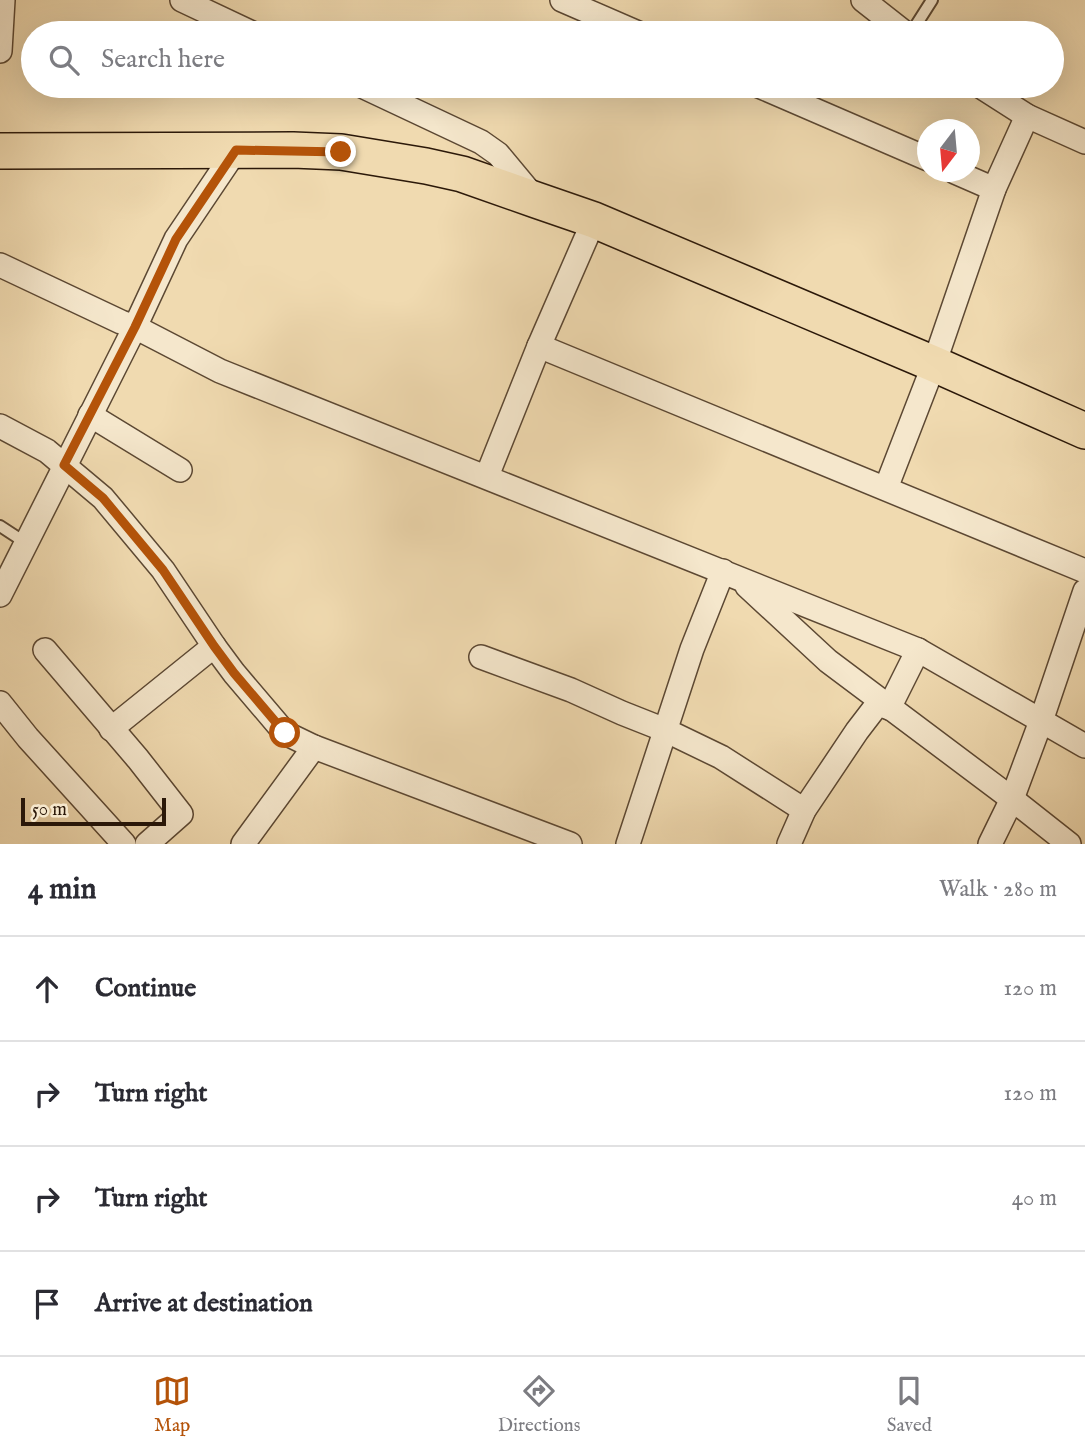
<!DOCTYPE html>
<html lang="en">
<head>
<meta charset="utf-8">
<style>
  :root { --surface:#fff; --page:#f7f7f7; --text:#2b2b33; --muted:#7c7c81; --line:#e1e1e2; --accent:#b45309 }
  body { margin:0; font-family:"IM FELL English",serif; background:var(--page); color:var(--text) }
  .compass { position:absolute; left:917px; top:119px; width:63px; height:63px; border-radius:50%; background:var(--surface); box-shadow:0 7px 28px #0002; rotate:196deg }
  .scale { position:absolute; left:21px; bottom:18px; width:145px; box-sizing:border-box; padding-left:7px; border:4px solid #2b1809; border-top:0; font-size:19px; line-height:24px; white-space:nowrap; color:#2b1809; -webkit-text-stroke:5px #f5e7cc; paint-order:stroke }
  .stop { position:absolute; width:21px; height:21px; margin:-16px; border:5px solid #b45309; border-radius:50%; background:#fff }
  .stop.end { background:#b45309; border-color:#fff; box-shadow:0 2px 7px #0008 }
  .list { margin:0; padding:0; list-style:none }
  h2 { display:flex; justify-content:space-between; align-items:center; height:91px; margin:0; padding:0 28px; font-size:30px }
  h2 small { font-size:23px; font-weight:400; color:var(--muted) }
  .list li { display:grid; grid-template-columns:46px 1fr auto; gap:21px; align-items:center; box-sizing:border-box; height:105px; padding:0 28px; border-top:2px solid var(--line) }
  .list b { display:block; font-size:26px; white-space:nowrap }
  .list em { font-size:23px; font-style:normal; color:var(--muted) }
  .icon { flex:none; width:38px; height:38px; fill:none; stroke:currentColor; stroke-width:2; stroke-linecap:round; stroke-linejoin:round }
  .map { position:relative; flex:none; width:1085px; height:844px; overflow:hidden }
  .search { position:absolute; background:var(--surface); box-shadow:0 7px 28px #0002; left:21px; right:21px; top:21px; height:77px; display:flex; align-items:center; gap:18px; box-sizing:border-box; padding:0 24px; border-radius:38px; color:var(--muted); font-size:26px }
  .sheet { height:511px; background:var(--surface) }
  nav { display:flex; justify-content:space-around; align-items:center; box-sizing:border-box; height:98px; border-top:2px solid var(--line); background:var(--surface); font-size:19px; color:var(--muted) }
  nav a { display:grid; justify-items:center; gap:4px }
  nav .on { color:var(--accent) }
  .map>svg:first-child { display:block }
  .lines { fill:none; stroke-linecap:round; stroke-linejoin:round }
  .service-casing { stroke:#5c4833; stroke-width:14 }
  .minor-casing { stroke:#5c4833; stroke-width:26 }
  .primary-casing { stroke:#2b1809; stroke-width:38 }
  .service { stroke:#f5e7cc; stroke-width:10 }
  .minor { stroke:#f5e7cc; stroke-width:23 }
  .primary { stroke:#f0dab0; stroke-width:35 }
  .route { stroke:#b45309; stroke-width:9 }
</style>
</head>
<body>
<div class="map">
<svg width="1085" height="844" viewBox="0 0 1085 844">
  <rect width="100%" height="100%" fill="#f0dab0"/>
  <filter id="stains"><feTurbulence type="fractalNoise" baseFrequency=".00286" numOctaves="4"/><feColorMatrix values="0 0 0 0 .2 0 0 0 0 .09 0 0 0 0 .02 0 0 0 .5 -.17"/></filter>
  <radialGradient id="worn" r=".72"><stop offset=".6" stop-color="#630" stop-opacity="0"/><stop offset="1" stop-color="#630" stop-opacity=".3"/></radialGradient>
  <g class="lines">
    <defs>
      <g id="service">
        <path d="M911,33l21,-33"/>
        <path d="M0,526l26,17"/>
      </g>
      <g id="minor">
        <path d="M182,0l70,33"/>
        <path d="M562,0l76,33"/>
        <path d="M863,0l42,33"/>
        <path d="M0,51l3,-51"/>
        <path d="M362,86l119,56 17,12 35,42"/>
        <path d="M759,86l169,73"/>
        <path d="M980,86l47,30 58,26"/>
        <path d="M955,172l39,17"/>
        <path d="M0,265l121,57 14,5 85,44 698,279 167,96"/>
        <path d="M539,346l546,225"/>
        <path d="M90,415l90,55"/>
        <path d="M0,426l47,25 56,47 60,72 51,76 20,27 51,60 29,14 256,97"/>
        <path d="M487,476l52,-130 55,-126"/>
        <path d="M886,488l48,-124 60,-175 33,-73"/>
        <path d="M747,586l81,75 184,138 57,45"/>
        <path d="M0,595l135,-268 41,-88 60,-89"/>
        <path d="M45,650l93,109 43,55 -34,30"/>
        <path d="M481,657l90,33 51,23 43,17 56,27 83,53"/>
        <path d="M0,703l28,35 96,106"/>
        <path d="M889,708l29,-58"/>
        <path d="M111,729l103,-83"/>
        <path d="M243,844l71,-97"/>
        <path d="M628,844l64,-195 31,-78"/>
        <path d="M789,844l15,-34 53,-79 23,-30"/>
        <path d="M990,844l22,-45 29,-78 44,-130"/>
      </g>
      <path id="primary" d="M0,151l293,-1 48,2 85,14 36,8 74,26 58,20 340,144 151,67"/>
    </defs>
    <use href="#service" class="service-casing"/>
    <use href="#minor" class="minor-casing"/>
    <use href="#primary" class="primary-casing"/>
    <use href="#service" class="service"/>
    <use href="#minor" class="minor"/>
    <use href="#primary" class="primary"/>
  </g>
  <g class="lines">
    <path class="route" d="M285,733l-51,-60 -20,-27 -51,-76 -60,-72 -39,-33 71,-138 41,-88 60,-89 105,2"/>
  </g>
  <rect width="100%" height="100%" filter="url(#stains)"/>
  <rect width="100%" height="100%" fill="url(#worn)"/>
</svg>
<svg class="compass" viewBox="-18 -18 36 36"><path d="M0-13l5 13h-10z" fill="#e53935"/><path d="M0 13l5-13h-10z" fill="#7c7c81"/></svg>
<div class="scale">50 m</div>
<div class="stop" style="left:285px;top:733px"></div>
<div class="stop end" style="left:341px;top:152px"></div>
<div class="search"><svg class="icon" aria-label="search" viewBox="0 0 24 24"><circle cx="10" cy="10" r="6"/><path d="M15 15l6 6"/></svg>Search here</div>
</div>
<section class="sheet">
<h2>4 min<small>Walk · 280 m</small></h2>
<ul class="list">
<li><svg class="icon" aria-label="ahead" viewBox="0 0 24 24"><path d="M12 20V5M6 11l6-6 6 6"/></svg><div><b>Continue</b></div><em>120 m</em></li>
<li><svg class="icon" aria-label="right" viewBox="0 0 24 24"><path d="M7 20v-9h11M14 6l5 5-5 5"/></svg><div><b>Turn right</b></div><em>120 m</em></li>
<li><svg class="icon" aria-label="right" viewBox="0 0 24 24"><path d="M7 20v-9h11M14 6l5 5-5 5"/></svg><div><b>Turn right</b></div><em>40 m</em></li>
<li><svg class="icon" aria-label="arrive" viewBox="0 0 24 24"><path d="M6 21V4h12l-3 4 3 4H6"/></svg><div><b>Arrive at destination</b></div></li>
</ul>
</section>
<nav>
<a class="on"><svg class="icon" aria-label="map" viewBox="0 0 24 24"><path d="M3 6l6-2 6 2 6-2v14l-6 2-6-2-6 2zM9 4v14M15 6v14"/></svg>Map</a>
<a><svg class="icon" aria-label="directions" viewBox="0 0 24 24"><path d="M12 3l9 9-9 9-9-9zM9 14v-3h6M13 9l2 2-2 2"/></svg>Directions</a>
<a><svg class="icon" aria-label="saved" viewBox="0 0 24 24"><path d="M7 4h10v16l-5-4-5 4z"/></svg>Saved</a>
</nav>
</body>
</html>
